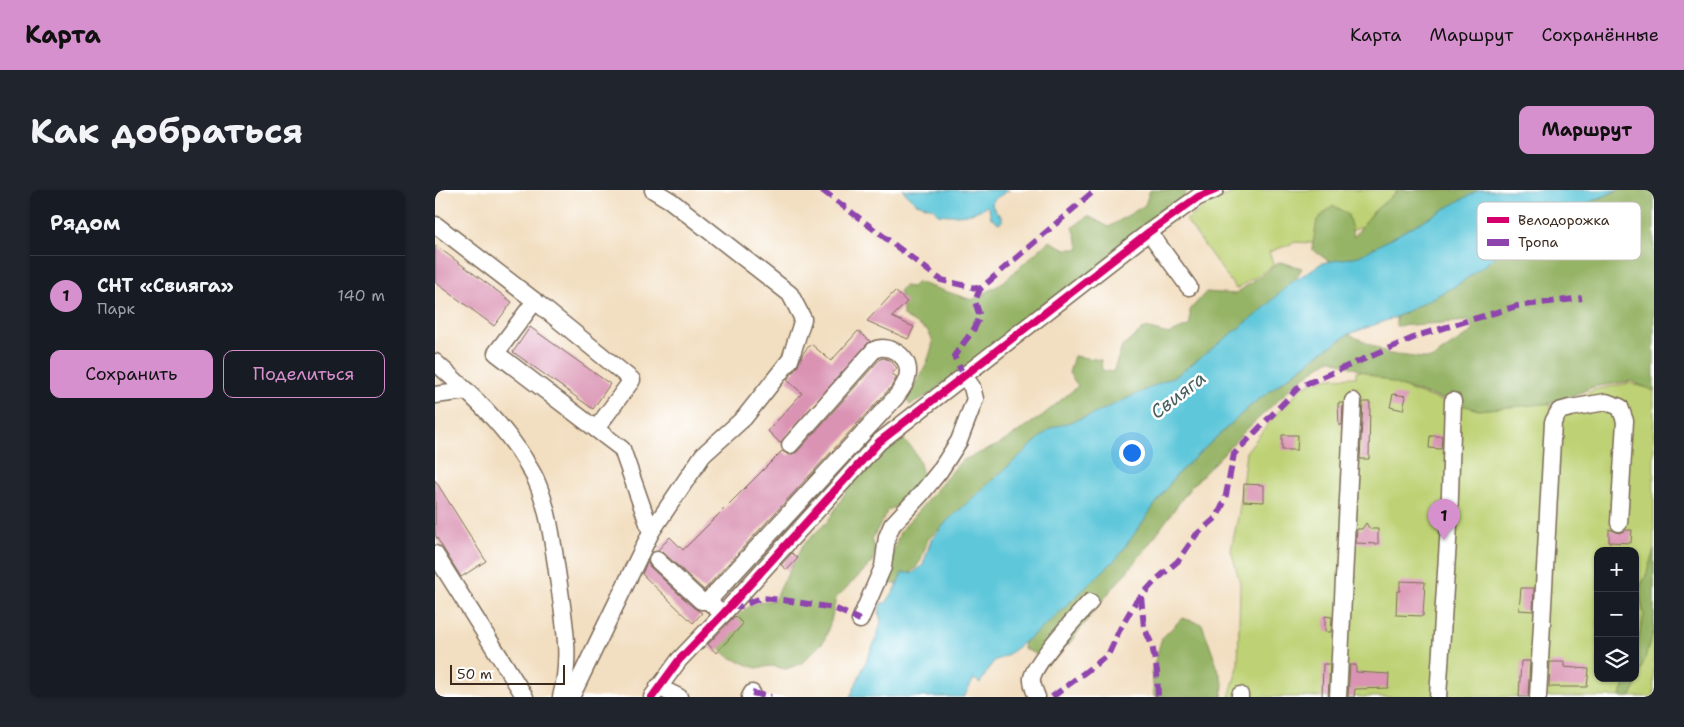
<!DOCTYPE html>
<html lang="ru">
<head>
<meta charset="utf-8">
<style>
  :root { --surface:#171b24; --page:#20242c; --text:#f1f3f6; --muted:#9ea1a6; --line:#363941; --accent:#d690ce }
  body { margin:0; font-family:"Shantell Sans",sans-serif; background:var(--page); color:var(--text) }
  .controls { position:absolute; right:15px; bottom:15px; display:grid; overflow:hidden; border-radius:10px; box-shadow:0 1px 4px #0004 }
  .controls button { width:45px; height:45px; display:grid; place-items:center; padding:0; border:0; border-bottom:1px solid var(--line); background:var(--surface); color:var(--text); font:25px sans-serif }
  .scale { position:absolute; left:15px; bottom:12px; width:115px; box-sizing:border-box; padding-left:5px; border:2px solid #3b2a1e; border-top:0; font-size:14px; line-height:18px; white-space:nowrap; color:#3b2a1e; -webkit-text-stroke:4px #fff; paint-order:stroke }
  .you { position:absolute; left:696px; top:262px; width:18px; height:18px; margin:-12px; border:4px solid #fff; border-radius:50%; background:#1a73e8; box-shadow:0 0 0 8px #1a73e833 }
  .badge { display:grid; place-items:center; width:32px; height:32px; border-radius:50%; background:var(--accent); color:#111; font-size:16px; font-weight:700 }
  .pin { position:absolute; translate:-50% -41px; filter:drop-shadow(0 1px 2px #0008) }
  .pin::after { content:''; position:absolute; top:26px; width:18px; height:15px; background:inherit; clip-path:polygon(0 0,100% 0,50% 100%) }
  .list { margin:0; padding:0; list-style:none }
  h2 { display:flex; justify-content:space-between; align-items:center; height:65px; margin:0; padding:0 20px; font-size:21px }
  h2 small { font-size:16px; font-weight:400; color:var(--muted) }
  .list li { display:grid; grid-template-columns:32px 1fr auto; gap:15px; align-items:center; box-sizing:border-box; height:80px; padding:0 20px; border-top:1px solid var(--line) }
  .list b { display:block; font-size:19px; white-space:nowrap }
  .list p { margin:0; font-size:16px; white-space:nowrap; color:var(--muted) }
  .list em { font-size:16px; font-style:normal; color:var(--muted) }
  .actions { display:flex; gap:10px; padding:15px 20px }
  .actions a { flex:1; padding:11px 0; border:1px solid var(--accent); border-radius:10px; text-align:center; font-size:18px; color:var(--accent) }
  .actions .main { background:var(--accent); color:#111 }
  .icon { flex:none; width:28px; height:28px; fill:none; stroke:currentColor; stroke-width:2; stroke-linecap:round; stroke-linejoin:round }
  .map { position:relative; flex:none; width:1219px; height:507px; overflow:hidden; border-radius:10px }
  header { display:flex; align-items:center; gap:30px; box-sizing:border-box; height:70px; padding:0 25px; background:var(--accent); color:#111 }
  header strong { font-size:24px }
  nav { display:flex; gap:28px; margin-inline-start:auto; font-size:18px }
  .intro { display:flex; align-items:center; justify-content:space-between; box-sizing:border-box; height:120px; padding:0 30px }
  h1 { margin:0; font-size:35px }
  .button { padding:12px 22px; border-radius:10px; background:var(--accent); color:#111; font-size:18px; font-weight:700 }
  main { display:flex; gap:30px; padding:0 30px }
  aside { flex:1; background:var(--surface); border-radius:10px; box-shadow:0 1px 4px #0004 }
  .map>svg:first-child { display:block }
</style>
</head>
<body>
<header>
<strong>Карта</strong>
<nav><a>Карта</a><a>Маршрут</a><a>Сохранённые</a></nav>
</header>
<div class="intro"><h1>Как добраться</h1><a class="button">Маршрут</a></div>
<main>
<aside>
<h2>Рядом<small></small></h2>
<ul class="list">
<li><span class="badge">1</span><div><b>СНТ «Свияга»</b><p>Парк</p></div><em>140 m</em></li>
</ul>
<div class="actions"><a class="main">Сохранить</a><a>Поделиться</a></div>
</aside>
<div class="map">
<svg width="1219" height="507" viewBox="0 0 1219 507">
  <rect width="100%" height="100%" fill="#fff"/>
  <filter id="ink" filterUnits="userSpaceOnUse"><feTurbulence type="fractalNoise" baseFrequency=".02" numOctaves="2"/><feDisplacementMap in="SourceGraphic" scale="10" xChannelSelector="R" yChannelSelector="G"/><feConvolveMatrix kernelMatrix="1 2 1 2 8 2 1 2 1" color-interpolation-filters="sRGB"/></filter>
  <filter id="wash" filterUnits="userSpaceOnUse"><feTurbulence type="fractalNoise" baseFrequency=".0096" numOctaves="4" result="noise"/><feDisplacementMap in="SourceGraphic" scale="20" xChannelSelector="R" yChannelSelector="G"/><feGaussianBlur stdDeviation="1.12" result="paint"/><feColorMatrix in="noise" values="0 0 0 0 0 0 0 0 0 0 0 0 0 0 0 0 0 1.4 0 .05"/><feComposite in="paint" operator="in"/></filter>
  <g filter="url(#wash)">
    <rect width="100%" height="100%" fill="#f2dec0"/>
    <g fill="#bed275" stroke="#7c7e4a" fill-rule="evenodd">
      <path d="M805 0H1014L924 38 876 53 861 52 834 62 839 75 801 99 751 30 778 11Z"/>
      <path d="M941 179 974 200 1016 214 1107 211 1115 214 1116 217 1146 207 1158 200 1195 193 1219 200V507H794L803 477 805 393 796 360 804 322 811 262 842 223 868 197 880 191 896 188 921 187V182ZM1163 361H1200V488H1163Z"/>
    </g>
    <g fill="#96b466" stroke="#686f42">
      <path d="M715 0H751L748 15 493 205 475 215 471 206C486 188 493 174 498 152L493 141 468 126V111L464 101 469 96 477 97 482 92 537 110 566 94 614 51 631 59H645L638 37 653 26 674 37 710 15Z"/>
      <path d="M964 0H1055L906 80 877 59 882 30 898 15 913 25 919 47 939 21Z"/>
      <path d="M1183 0H1219V201L1196 191 1158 197 1132 209 1120 213 1043 220 968 197 895 169 867 188 811 240 755 298 709 361 662 417 634 454 609 468 588 458 589 452 611 434 646 400 741 285 815 216 888 161 914 144 954 164 996 169 1038 141 1035 131 961 136V127L1024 94 1105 34Z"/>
      <path d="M845 72 867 78 843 119 763 178 550 299 493 349 486 370 479 380 461 394 455 393 453 390V386L458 363 465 342 526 271 565 254 608 225 643 196 634 183 639 166 666 170 667 180 678 182 687 157 710 138 734 144 755 135V120L771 102 800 104Z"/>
      <path d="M465 247C481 259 485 271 489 290L469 313 453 320 437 349 440 362 437 373 401 408 396 431 389 451 367 473 351 479 337 476 321 478 294 467 284 458C300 430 304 413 339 410L368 355 393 331 421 286 434 275 447 257Z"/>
      <path d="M1219 360V440L1200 499 1195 507H1185L1193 488H1200V462L1209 425 1203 399 1210 388Z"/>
      <path d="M747 428 767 434 788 493 787 507H719L717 481 727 448Z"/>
    </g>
    <g fill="#5fc7da" stroke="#4d787c">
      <path d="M467 0H574L558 10 557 16 567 28V31L564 33 556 28 554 19 551 16C538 26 518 26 503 24L498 18 481 13Z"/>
      <path d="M1044 0H1183L1105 34 1024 94 961 127 914 144 888 161 815 216 741 285 683 367 611 435 571 466 559 471 545 493 539 489 529 507H415L441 449 446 432 444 424 446 413H451L461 398 467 383H478L488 375 496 350 513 330 616 238 657 225 744 184 826 121 854 94 887 73 924 66Z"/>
    </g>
    <g id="blocks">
      <g fill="#da93b3">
        <path d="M0 55 77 112 59 136 0 92Z"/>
        <path d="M460 101 472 112 457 127 479 137 473 149 432 131Z"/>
        <path d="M95 137 175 194 158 219 78 162Z"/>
        <path d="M423 141 435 151 345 253 333 241 367 203 352 190 363 176 368 163 376 154 396 171Z"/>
        <path d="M449 168 456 171 462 178 457 184 462 187 456 197 269 400 229 363 223 360 235 347 248 360 347 261 354 265 362 262 445 169Z"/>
        <path d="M958 204 971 206 968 220 955 217Z"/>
        <path d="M928 212H935L934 269H925Z"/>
        <path d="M903 213H908L907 235H904Z"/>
        <path d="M847 245H863L862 260H847Z"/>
        <path d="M995 246H1007L1006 259 994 258Z"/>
        <path d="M0 290 51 371 26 387 0 345Z"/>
        <path d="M809 294 829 295V312L808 311Z"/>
        <path d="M931 333 935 339H943V354L921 353 922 339H927Z"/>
        <path d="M1174 339 1184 343 1191 340H1197L1196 353 1174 352Z"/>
        <path d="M357 363 363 368 352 380 346 375Z"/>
        <path d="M212 372 215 377 259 418 267 423 258 433 207 384Z"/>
        <path d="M965 391 990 392 988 426 961 425 962 401H965Z"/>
        <path d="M1086 398H1099L1098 421 1084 420Z"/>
        <path d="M300 426 308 434 281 463 273 454Z"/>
        <path d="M890 426 897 427 896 442H890Z"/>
        <path d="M1086 471H1095L1093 507H1084Z"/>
        <path d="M1115 472H1129V477L1154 479 1152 497H1114Z"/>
        <path d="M888 474H895L893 507H887Z"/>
        <path d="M915 475H921V482L954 484 953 498 920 499 919 507H913Z"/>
      </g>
    </g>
  </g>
  <g filter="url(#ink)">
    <use href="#blocks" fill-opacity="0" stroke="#7b6957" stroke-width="1"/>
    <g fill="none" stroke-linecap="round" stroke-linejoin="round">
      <defs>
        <g id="minor">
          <path d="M1 35 100 111 61 163 187 259 216 342"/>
          <path d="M714 42 754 97"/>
          <path d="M100 111 197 190 161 239"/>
          <path d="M0 172C33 202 66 231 90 270 93 276 98 283 101 290 116 324 119 365 125 401 130 437 136 471 126 507"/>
          <path d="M0 205 32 201"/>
          <path d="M0 364 90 507"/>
          <path d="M222 370 266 411H273"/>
          <path d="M288 424 273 411 461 207C466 200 473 191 473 182 474 165 452 153 439 160L355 255"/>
          <path d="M425 430 448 377 452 347 457 335 486 304 504 282 524 251 540 209 537 197 529 186"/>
          <path d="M223 497 244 507"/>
          <path d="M136 507 216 342 268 265 309 228 355 170 368 129 355 104 236 11 218 0"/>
          <path d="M217 507 244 470 288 424 444 252 714 42 763 7 780 0"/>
          <path d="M315 507 317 503"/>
          <path d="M602 507C600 502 596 493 597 488 600 472 643 425 655 412"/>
          <path d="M805 507V505"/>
          <path d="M903 507 918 211"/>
          <path d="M1003 507 1014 335 1018 211"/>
          <path d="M1103 507 1118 232 1124 221 1135 218 1171 212 1185 217 1190 231 1184 333"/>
        </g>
      </defs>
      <use href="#minor" stroke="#7b6957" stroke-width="19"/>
      <use href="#minor" stroke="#fff" stroke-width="16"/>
      <g stroke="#8e44ad" stroke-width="6" stroke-dasharray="12 6" stroke-linecap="butt">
        <path d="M387 0 506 90 545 99"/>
        <path d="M529 186 519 166 539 139 545 127 540 111 545 99 660 0"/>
        <path d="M706 406 709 437 717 455 722 481 723 507"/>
        <path d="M295 416H306L326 408 348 410 399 418 425 430"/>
        <path d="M317 503 336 507"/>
        <path d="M617 507 673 465 685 439 700 413 720 391 743 371 761 345 782 327 790 310 799 264 864 197 985 145 1082 116 1147 108"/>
      </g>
      <defs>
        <path id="cycleway" d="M217 507 244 470 288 424 444 252 714 42 763 7 780 0"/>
      </defs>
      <use href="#cycleway" stroke="#fff" stroke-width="11"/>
      <use href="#cycleway" stroke="#d6006c" stroke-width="8"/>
    </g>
  </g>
  <g text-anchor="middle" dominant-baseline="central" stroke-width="5" stroke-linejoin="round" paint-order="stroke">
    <g font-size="19" font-style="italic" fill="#486160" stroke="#fff">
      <text transform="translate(743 205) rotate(-38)">Свияга</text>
    </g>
  </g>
  <rect x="1042" y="12" width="164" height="58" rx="8" fill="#fff" stroke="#c4bfbc" stroke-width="1"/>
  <rect x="1052" y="27" width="22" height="6" fill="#d6006c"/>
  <rect x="1052" y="49" width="22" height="7" fill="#8e44ad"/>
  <g font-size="14" fill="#3b2a1e">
    <text x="1083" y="35">Велодорожка</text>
    <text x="1083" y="57">Тропа</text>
  </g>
</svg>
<div class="controls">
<button>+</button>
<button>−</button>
<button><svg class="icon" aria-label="layers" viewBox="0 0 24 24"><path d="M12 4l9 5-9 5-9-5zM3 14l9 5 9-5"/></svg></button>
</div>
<div class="scale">50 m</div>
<div class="you"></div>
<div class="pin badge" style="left:1009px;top:350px">1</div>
</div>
</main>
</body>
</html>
